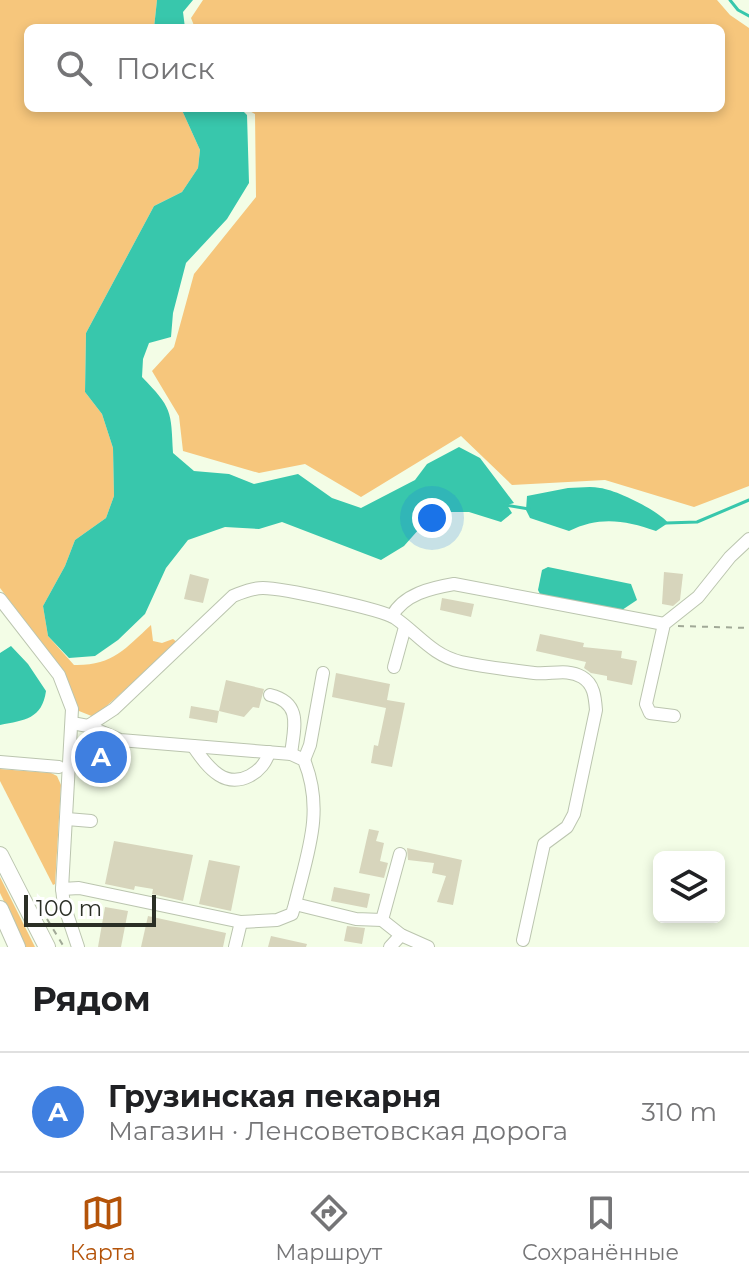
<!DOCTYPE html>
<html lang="ru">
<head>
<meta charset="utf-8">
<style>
  :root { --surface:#fff; --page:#f6f6f6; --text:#202124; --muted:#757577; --line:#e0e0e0; --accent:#b45309 }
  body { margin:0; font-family:Montserrat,sans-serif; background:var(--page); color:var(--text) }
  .controls { position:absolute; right:24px; bottom:24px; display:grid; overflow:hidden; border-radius:12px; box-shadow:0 4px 12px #0003 }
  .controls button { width:72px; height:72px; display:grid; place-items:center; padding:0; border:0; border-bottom:2px solid var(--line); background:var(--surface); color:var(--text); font:40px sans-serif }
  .scale { position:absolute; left:24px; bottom:20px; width:132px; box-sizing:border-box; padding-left:8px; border:4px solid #2b2f26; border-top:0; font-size:22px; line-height:28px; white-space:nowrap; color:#2b2f26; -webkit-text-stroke:6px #fff; paint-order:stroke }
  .you { position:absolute; left:432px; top:518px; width:28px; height:28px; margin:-20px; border:6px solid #fff; border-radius:50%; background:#1a73e8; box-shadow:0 0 0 12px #1a73e833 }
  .badge { display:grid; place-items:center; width:52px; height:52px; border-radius:50%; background:var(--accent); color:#fff; font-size:26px; font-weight:700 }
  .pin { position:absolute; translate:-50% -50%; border:4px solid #fff; box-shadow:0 2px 8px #0006 }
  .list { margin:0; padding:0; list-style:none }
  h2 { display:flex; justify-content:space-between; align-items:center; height:104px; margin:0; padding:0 32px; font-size:34px }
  h2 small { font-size:26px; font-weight:400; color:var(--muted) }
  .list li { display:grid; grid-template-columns:52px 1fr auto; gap:24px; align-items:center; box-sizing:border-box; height:120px; padding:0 32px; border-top:2px solid var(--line) }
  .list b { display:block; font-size:30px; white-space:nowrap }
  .list p { margin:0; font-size:26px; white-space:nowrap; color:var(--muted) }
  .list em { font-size:26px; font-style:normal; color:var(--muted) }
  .icon { flex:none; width:44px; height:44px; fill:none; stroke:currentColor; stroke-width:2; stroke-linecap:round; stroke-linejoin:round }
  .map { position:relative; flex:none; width:749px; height:947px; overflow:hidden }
  .search { position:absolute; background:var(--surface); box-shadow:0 4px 12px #0003; left:24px; right:24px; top:24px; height:88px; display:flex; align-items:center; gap:20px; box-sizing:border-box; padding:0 28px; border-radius:12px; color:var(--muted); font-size:30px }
  .sheet { height:224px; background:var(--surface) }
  nav { display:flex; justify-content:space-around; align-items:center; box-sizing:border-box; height:112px; border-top:2px solid var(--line); background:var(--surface); font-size:22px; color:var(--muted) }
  nav a { display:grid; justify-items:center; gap:4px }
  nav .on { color:var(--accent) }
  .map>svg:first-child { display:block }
</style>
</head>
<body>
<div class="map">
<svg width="749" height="947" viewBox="0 0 749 947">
  <rect width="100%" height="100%" fill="#f3fde6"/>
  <g fill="#f6c67c">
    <path d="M0 0H157L154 28H28V108H181L200 150 198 168 182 192 154 206 86 333 85 392 102 414 113 448 114 496 106 518 75 540 65 566 43 606 48 636 74 665C112 666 125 649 151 625L153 641 162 643 173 639 178 643 94 717 79 711 63 672 0 588Z"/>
    <path d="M203 0H717L730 15 749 28V486L694 507 605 480 512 485 461 436 361 497 305 464 259 473 183 451 179 416 152 371 174 347 194 274 256 197 255 114 244 108H721V28H195L191 18Z"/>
    <path d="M0 769 51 773 57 776 61 785 55 884 53 885 0 781Z"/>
    <path d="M0 877 35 947H26L0 893Z"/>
  </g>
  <g fill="#38c7ac">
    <path d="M157 0H193L183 12 185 28H154Z"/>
    <path d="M181 108H240L247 115 249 183 227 219 186 263 173 313 171 337 149 343 143 359 142 377C172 408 171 410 173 453L194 471 229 474 254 484 298 474 332 498 361 508 415 480 427 464 459 447 480 458 514 503 507 505 512 513 501 522 469 512H447L428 519 404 546 381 560 282 522 259 529 225 527 188 540 166 568 145 614 118 640 95 656 69 658 48 636 43 606 65 566 75 540 106 518 114 496 113 448 102 414 85 392 86 333 154 206 182 192 198 168 200 150Z"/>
    <path d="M568 488C579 488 590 486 600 488 617 490 659 511 668 523L656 531C625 520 599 516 569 531L530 518 526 510 527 496Z"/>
    <path d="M548 567 631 584 637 600 622 610 540 594 538 590 542 570Z"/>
    <path d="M11 646 28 664 46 691C42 719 25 720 0 725V653Z"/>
  </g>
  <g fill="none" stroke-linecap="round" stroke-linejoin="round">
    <g stroke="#38c7ac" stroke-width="3">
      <path d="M730 0 738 10 749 16"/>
      <path d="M505 505 529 509"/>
      <path d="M666 523 697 522 749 500"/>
    </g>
  </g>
  <g fill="#d7d5bc">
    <path d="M664 572 683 574 680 600 673 606 662 604Z"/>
    <path d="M190 574 209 579 203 603 184 599Z"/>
    <path d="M442 598 474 604 471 617 440 610Z"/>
    <path d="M540 634 584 643 583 647 622 651 621 658 637 661 632 685 607 680V676L591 673 584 668 586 662 536 651Z"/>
    <path d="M336 673 390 684 387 700 405 703 392 767 371 763 374 745 378 746 386 708 332 697Z"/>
    <path d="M226 680 264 689 259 708 253 707 244 717 219 711 217 723 189 718 191 706 219 711Z"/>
    <path d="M369 829 379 831 376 841 384 843 380 861 388 863 384 878 359 873Z"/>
    <path d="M114 841 193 855 183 901 152 894 153 889 135 886 134 890 105 884Z"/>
    <path d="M407 848 462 860 453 905 437 902 446 876 432 873 434 863 408 860Z"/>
    <path d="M209 860 240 866 231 911 199 904Z"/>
    <path d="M334 887 370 894 367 908 331 901Z"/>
    <path d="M105 907 128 911 121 947H98Z"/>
    <path d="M148 916 226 933 223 947H141Z"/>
    <path d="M347 926 365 928 362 944 344 941Z"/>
    <path d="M271 936 307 944 306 947H268Z"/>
  </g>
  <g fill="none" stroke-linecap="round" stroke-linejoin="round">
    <defs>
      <g id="minor">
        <path d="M0 599 59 675 72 709 62 889 64 905 78 947"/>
        <path d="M392 616C404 594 431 588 454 584L664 624"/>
        <path d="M394 667 405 627"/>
        <path d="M270 695C303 703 294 728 291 754"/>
        <path d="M674 716 650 713 646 704 664 624 698 597 730 557 749 539"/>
        <path d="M72 723 88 726 120 740 291 754 304 760C325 811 307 854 295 904L356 919 382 920 401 935 428 947"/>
        <path d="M88 726 114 709 233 596C243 592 253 588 263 588 282 588 381 609 395 618 417 633 433 656 461 662 485 667 510 670 534 673 550 675 567 668 582 677 594 684 595 697 596 710L574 814 567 827 544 844 523 940"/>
        <path d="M193 746C200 756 208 768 219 775 239 788 264 772 269 752"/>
        <path d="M304 760 310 745 323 673"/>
        <path d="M0 762 59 767"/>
        <path d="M67 819 91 821"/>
        <path d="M62 889 79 888 241 922 277 920 292 914 295 904"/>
        <path d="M382 920 400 854"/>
        <path d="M235 947 241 922"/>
        <path d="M390 947 401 935"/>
      </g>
      <g id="major">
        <path d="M0 855 47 947"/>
        <path d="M0 909 17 947"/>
      </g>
    </defs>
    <use href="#minor" stroke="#bbc5af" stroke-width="14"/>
    <use href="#major" stroke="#bbc5af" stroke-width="18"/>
    <g stroke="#a1a997" stroke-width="2" stroke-dasharray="6 6" stroke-linecap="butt">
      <path d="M678 626 749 628"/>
      <path d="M47 919 64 947"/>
    </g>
    <use href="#minor" stroke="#fff" stroke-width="12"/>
    <use href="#major" stroke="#fff" stroke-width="16"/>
  </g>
</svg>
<div class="controls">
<button><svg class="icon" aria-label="layers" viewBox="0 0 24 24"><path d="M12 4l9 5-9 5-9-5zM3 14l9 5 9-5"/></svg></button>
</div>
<div class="scale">100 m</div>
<div class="you"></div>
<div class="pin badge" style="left:101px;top:757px;background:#3f7fe0">A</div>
<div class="search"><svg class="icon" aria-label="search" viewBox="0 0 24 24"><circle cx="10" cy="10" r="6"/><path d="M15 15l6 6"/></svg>Поиск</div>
</div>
<section class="sheet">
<h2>Рядом<small></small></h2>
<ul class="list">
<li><span class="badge" style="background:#3f7fe0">A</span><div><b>Грузинская пекарня</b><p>Магазин · Ленсоветовская дорога</p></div><em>310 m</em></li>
</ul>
</section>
<nav>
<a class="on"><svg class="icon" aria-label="map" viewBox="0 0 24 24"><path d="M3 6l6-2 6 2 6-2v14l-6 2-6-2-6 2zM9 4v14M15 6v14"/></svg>Карта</a>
<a><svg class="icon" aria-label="directions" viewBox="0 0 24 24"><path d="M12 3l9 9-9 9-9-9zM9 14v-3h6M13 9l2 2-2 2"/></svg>Маршрут</a>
<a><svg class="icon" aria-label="saved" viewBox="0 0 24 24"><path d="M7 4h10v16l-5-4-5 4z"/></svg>Сохранённые</a>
</nav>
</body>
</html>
